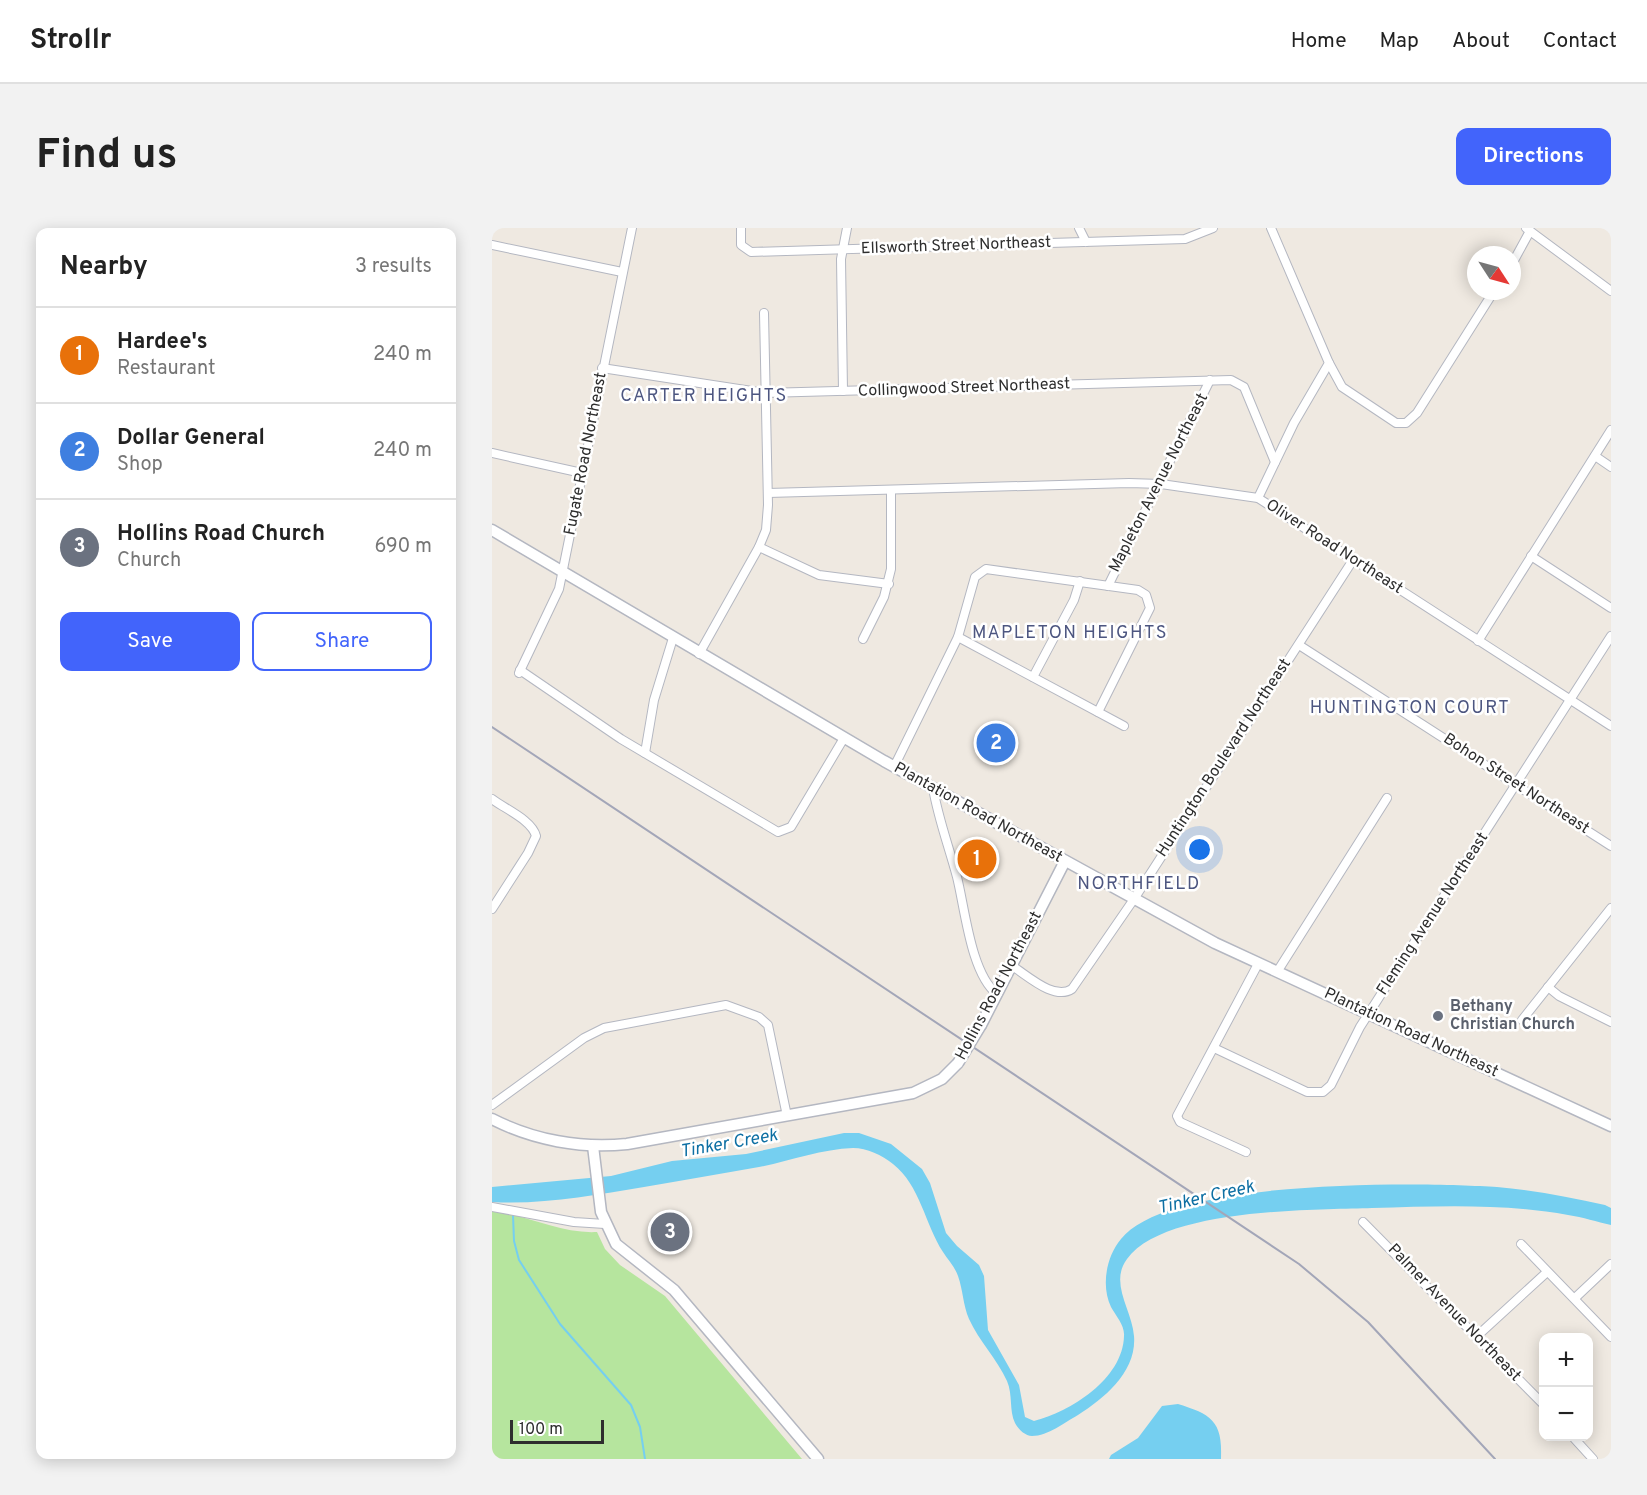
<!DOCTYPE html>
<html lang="en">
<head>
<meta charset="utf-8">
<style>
  :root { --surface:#fff; --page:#f2f2f2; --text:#222; --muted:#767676; --line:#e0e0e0; --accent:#4264fb }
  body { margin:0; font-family:Overpass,sans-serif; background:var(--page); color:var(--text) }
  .controls { position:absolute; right:18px; bottom:18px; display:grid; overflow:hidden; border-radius:12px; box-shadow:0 3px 15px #0003 }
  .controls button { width:54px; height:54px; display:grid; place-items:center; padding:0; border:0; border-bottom:2px solid var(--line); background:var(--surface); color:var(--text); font:30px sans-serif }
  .compass { position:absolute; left:975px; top:18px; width:54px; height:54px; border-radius:50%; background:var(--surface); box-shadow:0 3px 15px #0003; rotate:126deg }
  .scale { position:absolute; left:18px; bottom:15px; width:94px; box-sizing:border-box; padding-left:6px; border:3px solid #2e2e2e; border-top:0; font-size:16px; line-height:21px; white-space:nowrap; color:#2e2e2e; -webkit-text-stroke:4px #fff; paint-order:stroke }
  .you { position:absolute; left:708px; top:622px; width:21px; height:21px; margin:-15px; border:4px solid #fff; border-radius:50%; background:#1a73e8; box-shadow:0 0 0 9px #1a73e833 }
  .badge { display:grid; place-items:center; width:39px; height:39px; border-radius:50%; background:var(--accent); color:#fff; font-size:20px; font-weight:700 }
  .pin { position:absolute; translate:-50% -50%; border:3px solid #fff; box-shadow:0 2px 6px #0006 }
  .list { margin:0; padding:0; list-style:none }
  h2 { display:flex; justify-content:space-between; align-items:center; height:78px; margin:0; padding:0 24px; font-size:26px }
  h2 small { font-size:20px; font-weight:400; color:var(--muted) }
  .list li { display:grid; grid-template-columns:39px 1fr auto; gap:18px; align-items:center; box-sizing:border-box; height:96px; padding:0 24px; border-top:2px solid var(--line) }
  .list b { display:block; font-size:22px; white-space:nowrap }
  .list p { margin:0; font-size:20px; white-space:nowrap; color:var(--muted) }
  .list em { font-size:20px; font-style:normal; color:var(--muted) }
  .actions { display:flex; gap:12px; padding:18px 24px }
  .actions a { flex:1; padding:14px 0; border:2px solid var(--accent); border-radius:12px; text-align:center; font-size:21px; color:var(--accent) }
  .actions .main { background:var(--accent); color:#fff }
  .map { position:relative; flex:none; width:1119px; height:1231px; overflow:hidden; border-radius:12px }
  header { display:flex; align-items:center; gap:36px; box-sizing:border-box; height:84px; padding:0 30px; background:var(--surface); border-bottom:2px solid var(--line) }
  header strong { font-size:28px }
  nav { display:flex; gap:33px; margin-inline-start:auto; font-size:21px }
  .intro { display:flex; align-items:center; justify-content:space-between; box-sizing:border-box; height:144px; padding:0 36px }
  h1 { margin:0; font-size:42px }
  .button { padding:15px 27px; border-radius:12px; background:var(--accent); color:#fff; font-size:21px; font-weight:700 }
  main { display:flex; gap:36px; padding:0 36px }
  aside { flex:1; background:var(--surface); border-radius:12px; box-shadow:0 3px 15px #0003 }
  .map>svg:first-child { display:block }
</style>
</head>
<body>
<header>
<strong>Strollr</strong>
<nav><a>Home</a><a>Map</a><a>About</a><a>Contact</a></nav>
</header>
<div class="intro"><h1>Find us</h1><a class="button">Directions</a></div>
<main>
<aside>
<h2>Nearby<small>3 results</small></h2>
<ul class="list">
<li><span class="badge" style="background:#e8710a">1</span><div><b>Hardee's</b><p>Restaurant</p></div><em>240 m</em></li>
<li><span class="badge" style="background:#3f7fe0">2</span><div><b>Dollar General</b><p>Shop</p></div><em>240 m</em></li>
<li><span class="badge" style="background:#6b7280">3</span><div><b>Hollins Road Church</b><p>Church</p></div><em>690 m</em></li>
</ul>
<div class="actions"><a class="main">Save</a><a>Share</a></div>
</aside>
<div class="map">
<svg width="1119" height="1231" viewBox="0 0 1119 1231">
  <rect width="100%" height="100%" fill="#efe9e1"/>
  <path fill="#b6e59e" d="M0 983C35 987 70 1006 105 1004L113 1021 128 1037 173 1068 310 1231H0Z"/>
  <g fill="#75cff0">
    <path d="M352 905H367L399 916 430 941 438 955 454 1005 465 1018 487 1037 492 1048 496 1102 527 1157 533 1189 542 1193C578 1184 631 1151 632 1108 633 1098 624 1088 619 1079 609 1058 614 1029 629 1011 677 950 930 954 1005 959 1041 962 1078 969 1113 977L1119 980V997C1105 994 1091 989 1076 987 1011 975 945 978 880 980 822 982 672 980 635 1031 617 1055 640 1082 642 1108 645 1143 613 1170 586 1187 573 1194 556 1208 540 1208 533 1208 526 1201 523 1195 517 1183 521 1167 515 1153 505 1131 487 1113 477 1091 471 1077 471 1062 466 1048 463 1039 456 1032 451 1024 433 996 428 957 401 936 390 927 375 920 361 920 330 921 298 933 267 939 229 946 191 952 152 959 102 967 51 977 0 974V959L119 948 180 933 254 926Z"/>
    <path d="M686 1176C718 1186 731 1192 729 1231H617L619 1227 646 1210 670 1178Z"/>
  </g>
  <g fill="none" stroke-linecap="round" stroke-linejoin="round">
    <path stroke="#75cff0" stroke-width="2" d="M21 987 22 1013 27 1032 68 1096 139 1177 148 1199 153 1231"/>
    <defs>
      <g id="street">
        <path d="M249 0V17L259 24 693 11 721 0"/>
        <path d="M587 0 594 14"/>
        <path d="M1034 0 1119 63"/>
        <path d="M0 17 130 44"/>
        <path d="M1020 36 1038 3"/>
        <path d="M837 135 850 159 904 195H914L925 185 1002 63"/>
        <path d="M110 140 273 165 739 152 752 159 783 234"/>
        <path d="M351 163 349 31 355 0"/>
        <path d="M0 225 90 245"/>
        <path d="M1103 228 1119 239"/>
        <path d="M276 265 637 255 669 256 766 270 1119 498"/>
        <path d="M766 270 802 195 837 135 779 0"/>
        <path d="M267 319 327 347 397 356"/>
        <path d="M1039 328 1119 380"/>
        <path d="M616 358 718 152"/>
        <path d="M466 409 632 498"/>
        <path d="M371 411 392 369 399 341V262"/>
        <path d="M986 413 1119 202"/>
        <path d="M807 417 1119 618"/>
        <path d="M207 426 267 319 274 302 276 277 272 85"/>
        <path d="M28 442 129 511 286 604 299 599 352 510"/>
        <path d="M27 445 67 361 140 0"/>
        <path d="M541 449 582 372 588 353"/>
        <path d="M153 525 162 472 181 410"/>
        <path d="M402 539 466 409 483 349 494 341 646 362 654 367 658 380 606 484"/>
        <path d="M441 560C446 590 457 619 465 649 473 681 479 746 505 766"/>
        <path d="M0 571C13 581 40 592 44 608L36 625 0 681"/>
        <path d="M520 738C535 747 562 773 580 761L642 671 861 332"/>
        <path d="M785 744 895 570"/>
        <path d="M1056 759 1067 768 1119 794"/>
        <path d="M1030 792 1119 680"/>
        <path d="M722 820 815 864H831L839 857 868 799 1119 408"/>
        <path d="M0 877 92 810 112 800 234 777 267 789 276 797 295 888"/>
        <path d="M754 924 688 894 685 888 766 736"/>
        <path d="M0 979 82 994 113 996"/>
        <path d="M871 994 1052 1177"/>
        <path d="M1029 1016 1119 1109"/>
        <path d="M1083 1070 1119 1036"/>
        <path d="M984 1109 1055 1044"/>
        <path d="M1080 1208 1101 1231"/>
      </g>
      <g id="secondary">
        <path d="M0 302 392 533 723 715 1119 898"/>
        <path d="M489 797 573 633"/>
        <path d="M0 891C41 912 89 921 135 916L421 865 450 851 466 835"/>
        <path d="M101 918 109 984 124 1016 182 1062 326 1231"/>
      </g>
    </defs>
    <use href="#street" stroke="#b4b7c1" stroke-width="10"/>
    <use href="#secondary" stroke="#b4b7c1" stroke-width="13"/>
    <use href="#street" stroke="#fff" stroke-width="8"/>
    <use href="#secondary" stroke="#fff" stroke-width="10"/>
    <path stroke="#a3a6b8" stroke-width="2" d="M0 499 807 1036 876 1094 1003 1231"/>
    <defs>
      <path id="secondary-bridge" d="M466 835 489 797"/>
    </defs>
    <use href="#secondary-bridge" stroke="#b4b7c1" stroke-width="13" stroke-linecap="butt"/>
    <use href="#secondary-bridge" stroke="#fff" stroke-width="10"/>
  </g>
  <circle fill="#6b7280" stroke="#fff" stroke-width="2" cx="946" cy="788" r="6"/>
  <g text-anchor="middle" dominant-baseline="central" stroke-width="5" stroke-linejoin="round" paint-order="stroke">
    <g font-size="16" fill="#2e2e2e" stroke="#fff">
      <text transform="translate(464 18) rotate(-2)">Ellsworth Street Northeast</text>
      <text transform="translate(472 160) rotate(-2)">Collingwood Street Northeast</text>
      <text transform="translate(94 226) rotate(-79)">Fugate Road Northeast</text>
      <text transform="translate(667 255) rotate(-63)">Mapleton Avenue Northeast</text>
      <text transform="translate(842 319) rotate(33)">Oliver Road Northeast</text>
      <text transform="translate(732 530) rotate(-57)">Huntington Boulevard Northeast</text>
      <text transform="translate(1024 556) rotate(33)">Bohon Street Northeast</text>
      <text transform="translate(486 585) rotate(29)">Plantation Road Northeast</text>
      <text transform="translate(941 686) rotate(-57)">Fleming Avenue Northeast</text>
      <text transform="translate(507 758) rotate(-62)">Hollins Road Northeast</text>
      <text transform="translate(919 805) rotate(25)">Plantation Road Northeast</text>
      <text transform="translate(962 1085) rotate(46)">Palmer Avenue Northeast</text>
    </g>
    <g font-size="16" font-weight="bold" fill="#5b616d" stroke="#fff" text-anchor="start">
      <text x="958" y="779">Bethany<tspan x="958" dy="18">Christian Church</tspan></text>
    </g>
    <g font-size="18" letter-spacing="1.5" fill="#4d5680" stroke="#fff">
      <text x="212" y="168">CARTER HEIGHTS</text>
      <text x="578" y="405">MAPLETON HEIGHTS</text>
      <text x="918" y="480">HUNTINGTON COURT</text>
      <text x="647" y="656">NORTHFIELD</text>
    </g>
    <g font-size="18" font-style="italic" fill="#0d6fa3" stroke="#fff">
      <text transform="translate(237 916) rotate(-10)">Tinker Creek</text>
      <text transform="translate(714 970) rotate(-13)">Tinker Creek</text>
    </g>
  </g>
</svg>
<div class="controls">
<button>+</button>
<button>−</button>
</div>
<svg class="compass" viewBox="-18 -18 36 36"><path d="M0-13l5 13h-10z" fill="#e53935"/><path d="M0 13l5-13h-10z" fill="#767676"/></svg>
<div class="scale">100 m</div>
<div class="you"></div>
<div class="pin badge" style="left:485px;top:631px;background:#e8710a">1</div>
<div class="pin badge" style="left:504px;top:515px;background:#3f7fe0">2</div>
<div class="pin badge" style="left:178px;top:1004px;background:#6b7280">3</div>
</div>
</main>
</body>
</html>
